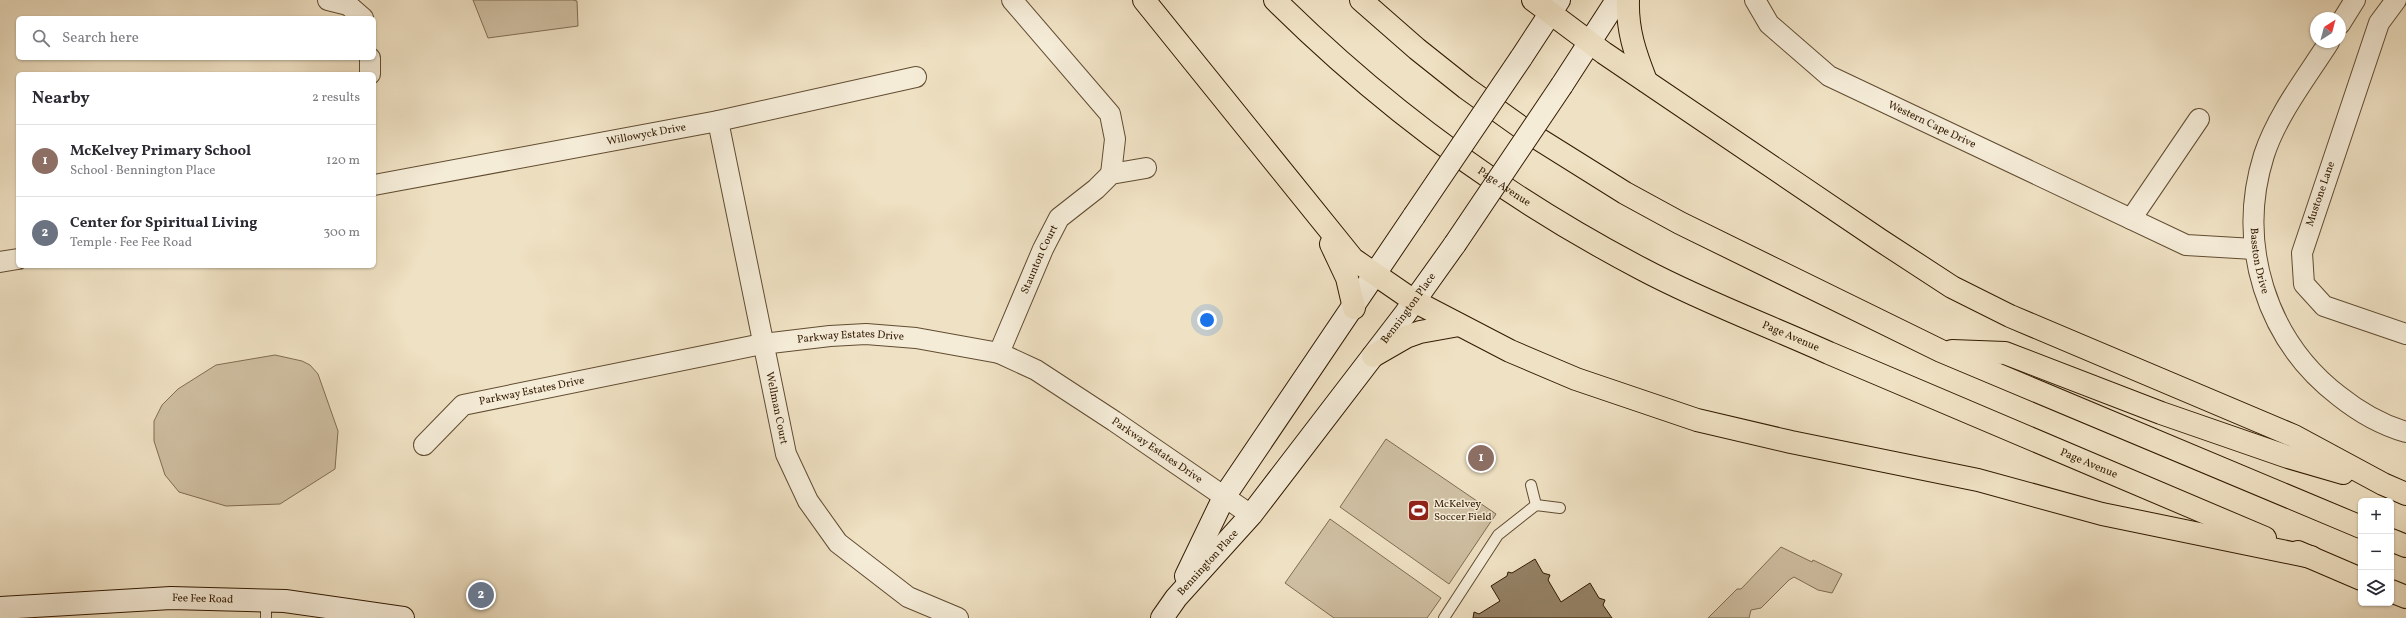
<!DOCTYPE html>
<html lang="en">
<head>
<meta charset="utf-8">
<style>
  :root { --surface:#fff; --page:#f2f2f3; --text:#2b2b33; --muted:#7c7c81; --line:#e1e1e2; --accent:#b45309 }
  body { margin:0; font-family:Vollkorn,serif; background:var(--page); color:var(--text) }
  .controls { position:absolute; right:12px; bottom:12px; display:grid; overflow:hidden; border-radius:6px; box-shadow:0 1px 3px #0004 }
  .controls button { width:36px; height:36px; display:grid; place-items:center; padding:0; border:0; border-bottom:1px solid var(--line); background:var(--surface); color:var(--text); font:20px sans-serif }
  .compass { position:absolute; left:2310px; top:12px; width:36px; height:36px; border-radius:50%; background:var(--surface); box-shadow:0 1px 3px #0004; rotate:36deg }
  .you { position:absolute; left:1207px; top:320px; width:14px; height:14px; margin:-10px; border:3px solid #fff; border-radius:50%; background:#1a73e8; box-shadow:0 0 0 6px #1a73e833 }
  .badge { display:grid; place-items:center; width:26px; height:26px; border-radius:50%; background:var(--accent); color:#fff; font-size:13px; font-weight:700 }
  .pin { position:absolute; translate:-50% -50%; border:2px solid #fff; box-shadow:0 1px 4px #0006 }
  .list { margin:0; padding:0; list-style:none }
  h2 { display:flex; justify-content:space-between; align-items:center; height:52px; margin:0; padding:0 16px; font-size:17px }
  h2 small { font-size:13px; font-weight:400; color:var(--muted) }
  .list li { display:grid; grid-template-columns:26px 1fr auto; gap:12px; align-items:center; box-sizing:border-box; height:72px; padding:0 16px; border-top:1px solid var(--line) }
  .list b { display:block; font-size:15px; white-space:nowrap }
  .list p { margin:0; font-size:13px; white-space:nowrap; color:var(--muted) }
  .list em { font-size:13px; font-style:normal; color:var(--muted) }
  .icon { flex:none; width:22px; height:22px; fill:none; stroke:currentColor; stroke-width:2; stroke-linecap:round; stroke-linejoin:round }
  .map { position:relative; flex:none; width:2406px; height:618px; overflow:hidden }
  .search { position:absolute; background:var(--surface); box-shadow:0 1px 3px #0004; left:16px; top:16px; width:360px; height:44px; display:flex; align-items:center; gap:10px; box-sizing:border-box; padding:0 14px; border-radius:6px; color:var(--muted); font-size:15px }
  .panel { position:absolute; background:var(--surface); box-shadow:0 1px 3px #0004; left:16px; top:72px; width:360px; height:196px; border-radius:6px }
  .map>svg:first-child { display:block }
</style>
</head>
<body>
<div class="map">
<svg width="2406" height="618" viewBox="0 0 2406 618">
  <rect width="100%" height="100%" fill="#efe1c3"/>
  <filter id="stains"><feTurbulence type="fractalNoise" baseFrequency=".005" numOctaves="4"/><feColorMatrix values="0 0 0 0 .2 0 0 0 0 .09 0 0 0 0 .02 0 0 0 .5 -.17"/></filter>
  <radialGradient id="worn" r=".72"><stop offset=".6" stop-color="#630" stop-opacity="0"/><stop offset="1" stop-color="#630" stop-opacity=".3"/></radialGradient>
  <g fill="#cfbfa2" stroke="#806c51">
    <path d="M473 0H573L577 1 578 26 488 38Z"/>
    <path d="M275 355 302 361 310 365 318 374 338 431 335 469 280 504 226 506 179 492 165 475 154 441V421L162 405 178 389 216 365Z"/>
    <path d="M1386 439 1496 514 1449 584 1340 507Z"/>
    <path d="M1330 519 1441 598 1427 618H1334L1285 583Z"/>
    <path d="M1781 547 1812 562 1813 560 1842 574 1832 593 1818 590 1794 577 1789 580 1761 608 1751 610 1749 618H1708L1737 589H1741Z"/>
  </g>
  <path fill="#948165" stroke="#321a00" d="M1535 559 1543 573 1550 575 1548 580 1561 602 1590 583 1599 598 1605 600 1603 605 1612 618H1473L1474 612 1479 614 1500 601 1491 586 1507 576 1508 572 1512 573Z"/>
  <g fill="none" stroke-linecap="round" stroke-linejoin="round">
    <defs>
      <g id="lane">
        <path d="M1531 485 1536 505"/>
        <path d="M266 618V601"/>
        <path d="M1444 618 1498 535 1536 505 1560 508"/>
      </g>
      <g id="street">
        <path d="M328 0 348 5 363 18"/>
        <path d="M1012 0 1110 114 1115 139 1111 174"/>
        <path id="s1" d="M1755 0 1769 24 1829 76 2186 245 2254 249"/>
        <path d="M2396 0 2379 23 2302 253 2304 284 2324 306 2406 334"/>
        <path d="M2340 24 2355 0"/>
        <path id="s2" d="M2329 42C2306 78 2277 115 2264 155 2236 244 2266 340 2339 396 2359 412 2382 425 2406 432"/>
        <path d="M370 58V74"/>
        <path id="s3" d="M718 121 786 454 808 501 838 543 908 597 958 618"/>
        <path id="s4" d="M374 185 718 121 916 77"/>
        <path d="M2131 219 2199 119"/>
        <path d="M0 262 18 259"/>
        <path id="s5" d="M999 353 1043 249 1059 218 1096 189 1111 174 1146 168"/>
        <path id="s6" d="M424 445 463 405 762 344 830 336 866 334 916 338 999 353 1036 370 1114 421 1251 515"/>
      </g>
      <g id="secondary">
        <path d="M1521 58 1559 0"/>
        <path d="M1562 85 1617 0"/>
        <path d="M1186 576 1224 497 1414 216"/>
        <path id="s7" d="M0 608 171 598 285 601 403 618"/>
        <path id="s8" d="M1162 618 1176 598 1251 515 1405 314 1455 244"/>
      </g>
      <g id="highway">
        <path d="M1144 0 1353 259 1414 301 1510 351 1576 379 1697 420 1791 442 1978 480 2102 514 2311 557"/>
        <path id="s9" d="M1275 0C1383 107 1508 199 1642 269 1702 301 1767 325 1829 353 1974 416 2120 476 2265 538"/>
        <path d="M1361 0 1417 49 1466 88 1529 133 1625 193 1680 223 1941 351 2361 527"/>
        <path d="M1533 0 1604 53 1880 240 1952 287 2010 316 2294 436 2383 484 2406 494"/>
        <path d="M1628 0C1627 30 1635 53 1646 81"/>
        <path d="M1331 244 1347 278 1354 308"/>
        <path d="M1952 351 2005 353 2161 413 2288 457 2343 473"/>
        <path d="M1373 356 1406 337 1420 332 1459 325"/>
        <path d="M2391 540 2406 546"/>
        <path d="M2298 552 2361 579"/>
        <path d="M2391 591 2406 597"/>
      </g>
    </defs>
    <use href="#lane" stroke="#614c31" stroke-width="12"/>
    <use href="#street" stroke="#614c31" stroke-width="22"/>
    <use href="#secondary" stroke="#321a00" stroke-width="24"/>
    <use href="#highway" stroke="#321a00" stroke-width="24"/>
    <use href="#lane" stroke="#f5ecd8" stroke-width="10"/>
    <use href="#street" stroke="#f5ecd8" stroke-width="20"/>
    <use href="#secondary" stroke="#f5ecd8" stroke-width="22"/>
    <use href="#highway" stroke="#efe1c3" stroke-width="22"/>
    <defs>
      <g id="secondary-bridge">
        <path d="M1414 216 1521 58"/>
        <path d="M1455 244 1562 85"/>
      </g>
    </defs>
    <use href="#secondary-bridge" stroke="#321a00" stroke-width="24" stroke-linecap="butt"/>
    <use href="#secondary-bridge" stroke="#f5ecd8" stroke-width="22"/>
  </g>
  <defs>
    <symbol id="stadium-square" viewBox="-11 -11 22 22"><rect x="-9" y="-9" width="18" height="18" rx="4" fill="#8f2418" stroke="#f5ecd8"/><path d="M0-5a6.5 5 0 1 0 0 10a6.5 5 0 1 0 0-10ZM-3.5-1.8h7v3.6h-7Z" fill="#fff"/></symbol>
  </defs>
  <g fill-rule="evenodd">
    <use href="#stadium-square" x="1406" y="498" width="25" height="25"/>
  </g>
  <g text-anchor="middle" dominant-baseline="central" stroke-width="3" stroke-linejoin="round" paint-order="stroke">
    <g font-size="11" fill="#321a00" stroke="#f5ecd8">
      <text stroke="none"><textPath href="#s1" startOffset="221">Western Cape Drive</textPath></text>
      <text stroke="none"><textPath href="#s4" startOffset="277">Willowyck Drive</textPath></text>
      <text stroke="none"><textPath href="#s9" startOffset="296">Page Avenue</textPath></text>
      <text transform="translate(2321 194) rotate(-71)">Mustone Lane</text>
      <text stroke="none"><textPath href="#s5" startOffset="102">Staunton Court</textPath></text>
      <text stroke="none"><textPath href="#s2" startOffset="238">Basston Drive</textPath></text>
      <text stroke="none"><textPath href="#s8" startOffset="396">Bennington Place</textPath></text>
      <text stroke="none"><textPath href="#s9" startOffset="620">Page Avenue</textPath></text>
      <text stroke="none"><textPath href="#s6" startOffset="450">Parkway Estates Drive</textPath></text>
      <text stroke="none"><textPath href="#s6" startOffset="126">Parkway Estates Drive</textPath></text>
      <text stroke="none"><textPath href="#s3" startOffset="293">Wellman Court</textPath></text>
      <text stroke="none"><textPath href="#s6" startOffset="786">Parkway Estates Drive</textPath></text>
      <text stroke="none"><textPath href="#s9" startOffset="944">Page Avenue</textPath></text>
      <text stroke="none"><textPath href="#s8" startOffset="72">Bennington Place</textPath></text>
      <text stroke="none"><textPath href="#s7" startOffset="203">Fee Fee Road</textPath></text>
    </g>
    <g font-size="11" fill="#321a00" stroke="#f5ecd8" text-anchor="start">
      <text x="1434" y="504">McKelvey<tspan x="1434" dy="13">Soccer Field</tspan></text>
    </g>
  </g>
  <rect width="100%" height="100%" filter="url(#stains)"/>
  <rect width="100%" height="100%" fill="url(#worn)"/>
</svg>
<div class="controls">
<button>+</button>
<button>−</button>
<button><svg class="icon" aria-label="layers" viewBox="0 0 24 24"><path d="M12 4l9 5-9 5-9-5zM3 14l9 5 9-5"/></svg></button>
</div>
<svg class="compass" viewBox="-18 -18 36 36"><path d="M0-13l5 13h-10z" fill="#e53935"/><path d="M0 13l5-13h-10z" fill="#7c7c81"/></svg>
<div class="you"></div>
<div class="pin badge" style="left:1481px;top:458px;background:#8d6e63">1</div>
<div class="pin badge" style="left:481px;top:595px;background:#6b7280">2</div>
<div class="search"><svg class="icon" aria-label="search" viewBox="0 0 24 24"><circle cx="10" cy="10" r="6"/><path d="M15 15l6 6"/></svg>Search here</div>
<section class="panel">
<h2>Nearby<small>2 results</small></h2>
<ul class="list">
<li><span class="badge" style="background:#8d6e63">1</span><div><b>McKelvey Primary School</b><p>School · Bennington Place</p></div><em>120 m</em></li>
<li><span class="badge" style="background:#6b7280">2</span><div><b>Center for Spiritual Living</b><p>Temple · Fee Fee Road</p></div><em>300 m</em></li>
</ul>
</section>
</div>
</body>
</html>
